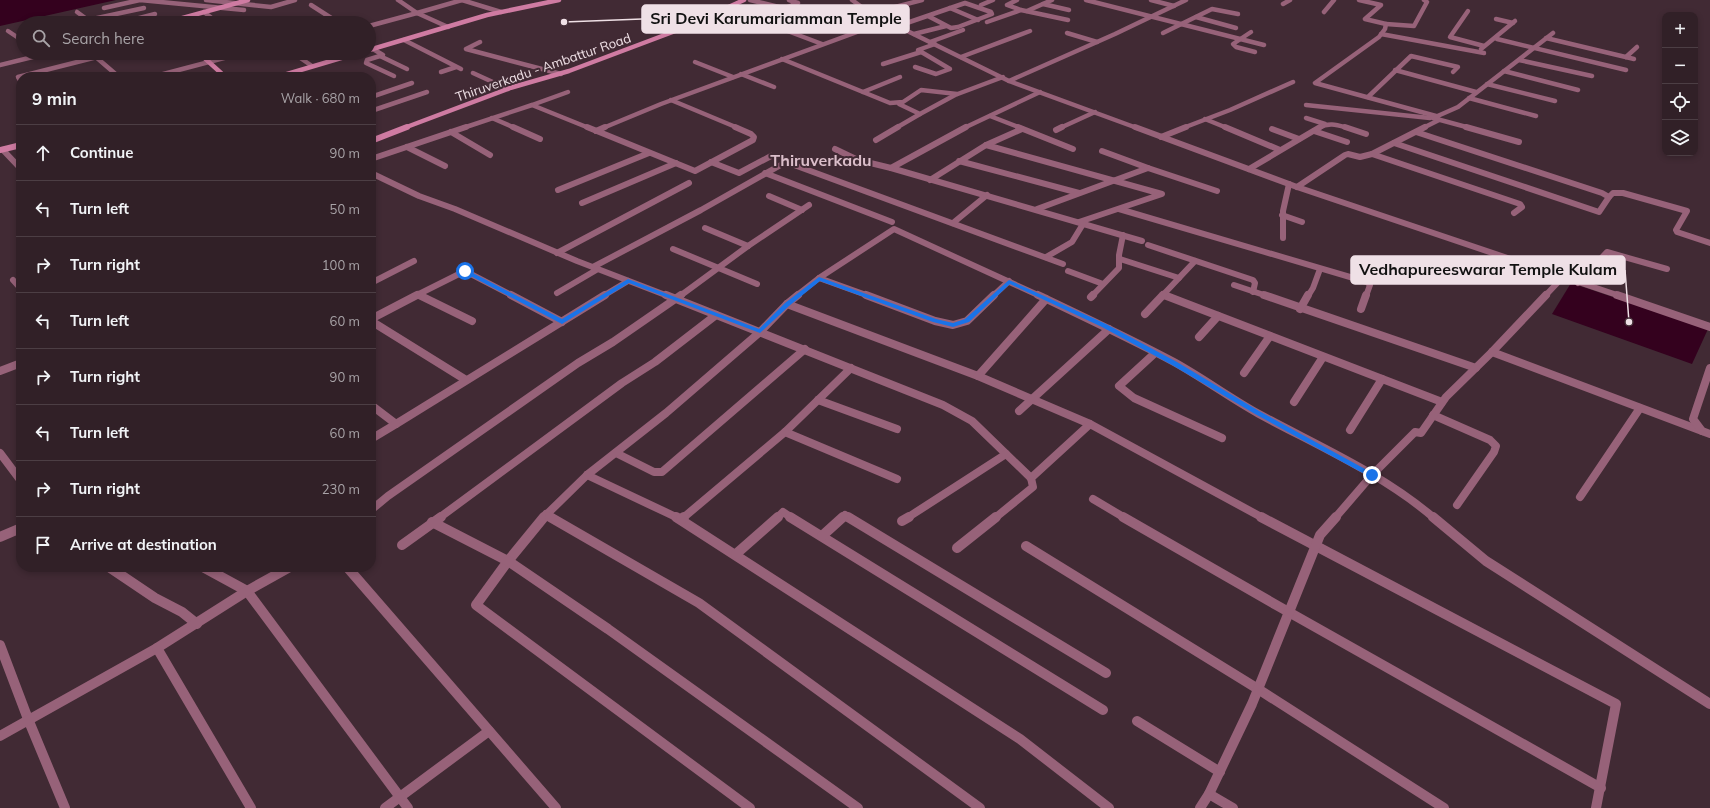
<!DOCTYPE html>
<html lang="en">
<head>
<meta charset="utf-8">
<style>
  :root { --surface:#312027; --page:#39282f; --text:#f1f3f6; --muted:#a8a3a7; --line:#4c3e44 }
  body { margin:0; font-family:Mulish,sans-serif; background:var(--page); color:var(--text) }
  .controls { position:absolute; right:12px; top:12px; display:grid; overflow:hidden; border-radius:8px; box-shadow:0 2px 6px #0003 }
  .controls button { width:36px; height:36px; display:grid; place-items:center; padding:0; border:0; border-bottom:1px solid var(--line); background:var(--surface); color:var(--text); font:20px sans-serif }
  .stop { position:absolute; width:12px; height:12px; margin:-9px; border:3px solid #1a73e8; border-radius:50%; background:#fff }
  .stop.end { background:#1a73e8; border-color:#fff; box-shadow:0 1px 4px #0008 }
  .list { margin:0; padding:0; list-style:none }
  h2 { display:flex; justify-content:space-between; align-items:center; height:52px; margin:0; padding:0 16px; font-size:17px }
  h2 small { font-size:13px; font-weight:400; color:var(--muted) }
  .list li { display:grid; grid-template-columns:26px 1fr auto; gap:12px; align-items:center; box-sizing:border-box; height:56px; padding:0 16px; border-top:1px solid var(--line) }
  .list b { display:block; font-size:15px; white-space:nowrap }
  .list em { font-size:13px; font-style:normal; color:var(--muted) }
  .icon { flex:none; width:22px; height:22px; fill:none; stroke:currentColor; stroke-width:2; stroke-linecap:round; stroke-linejoin:round }
  .map { position:relative; flex:none; width:1710px; height:808px; overflow:hidden }
  .search { position:absolute; background:var(--surface); box-shadow:0 2px 6px #0003; left:16px; top:16px; width:360px; height:44px; display:flex; align-items:center; gap:10px; box-sizing:border-box; padding:0 14px; border-radius:22px; color:var(--muted); font-size:15px }
  .panel { position:absolute; background:var(--surface); box-shadow:0 2px 6px #0003; left:16px; top:72px; width:360px; height:500px; border-radius:16px }
  .map>svg:first-child { display:block }
</style>
</head>
<body>
<div class="map">
<svg width="1710" height="808" viewBox="0 0 1710 808">
  <rect width="100%" height="100%" fill="#412a34"/>
  <g fill="#34011e">
    <path d="M0 0H116L0 26Z"/>
    <path d="M1571 283 1708 329 1692 364 1552 314Z"/>
  </g>
  <g fill="none" stroke-linecap="round" stroke-linejoin="round">
    <g stroke="#976279" stroke-width="4.5">
      <path d="M206 0 271 7 295 0"/>
      <path d="M398 0 417 13"/>
      <path d="M462 0 501 12"/>
      <path d="M750 0 783 8"/>
      <path d="M852 0 863 8 887 21 1009 81 1137 128"/>
      <path d="M1017 0 1007 5 1021 10 1068 20"/>
      <path d="M1086 0 1264 45"/>
      <path d="M1151 0 1174 6"/>
      <path d="M1359 0 1381 5 1365 19 1386 24 1385 29 1379 37 1315 83 1436 116"/>
      <path d="M1043 4 1069 10"/>
      <path d="M1283 4 1290 0"/>
      <path d="M311 5 339 23"/>
      <path d="M981 5 993 0"/>
      <path d="M104 8 140 0 244 10"/>
      <path d="M950 8 978 20"/>
      <path d="M1027 11 1052 0"/>
      <path d="M1468 11 1450 37 1484 46"/>
      <path d="M77 12 88 20"/>
      <path d="M204 12 218 23"/>
      <path d="M803 12 857 31"/>
      <path d="M1324 12 1334 0"/>
      <path d="M872 13 922 0"/>
      <path d="M1196 17 1236 28"/>
      <path d="M1496 19 1513 23"/>
      <path d="M748 22 798 3 789 0"/>
      <path d="M987 22 1021 10"/>
      <path d="M92 23 88 20 144 8"/>
      <path d="M120 23 155 14"/>
      <path d="M1386 24 1414 26 1427 2 1424 0"/>
      <path d="M369 26 417 13"/>
      <path d="M898 26 965 3 991 12 992 14 958 27 951 28 928 16"/>
      <path d="M448 27 417 13 462 0"/>
      <path d="M777 27 822 44"/>
      <path d="M8 31 23 41"/>
      <path d="M1251 32 1233 44 1236 47 1255 52"/>
      <path d="M1067 33 1097 42"/>
      <path d="M1163 33 1212 9 1238 14"/>
      <path d="M914 34 946 26"/>
      <path d="M1381 34 1484 53"/>
      <path d="M1546 38 1634 59"/>
      <path d="M1497 39 1626 70"/>
      <path d="M404 40 461 69"/>
      <path d="M480 42 466 49 561 74"/>
      <path d="M930 42 963 30"/>
      <path d="M373 49 383 55 367 60 366 63 394 76"/>
      <path d="M1481 49 1515 21"/>
      <path d="M293 53 312 66"/>
      <path d="M380 56 407 69"/>
      <path d="M961 57 1030 31"/>
      <path d="M1626 57 1637 47"/>
      <path d="M97 58 119 77"/>
      <path d="M782 59 890 103 903 102 921 90 957 94"/>
      <path d="M1519 60 1592 76"/>
      <path d="M695 62 733 77"/>
      <path d="M883 64 921 52"/>
      <path d="M0 65 49 53"/>
      <path d="M915 67 936 74 950 69 918 50 935 44"/>
      <path d="M545 70 563 62"/>
      <path d="M1395 70 1476 92"/>
      <path d="M1504 71 1578 90"/>
      <path d="M441 72 456 67"/>
      <path d="M473 73 508 89"/>
      <path d="M741 74 774 87"/>
      <path d="M152 77 243 53"/>
      <path d="M1009 81 1115 34 1186 0"/>
      <path d="M21 82 18 77 113 53"/>
      <path d="M1487 84 1555 101"/>
      <path d="M863 92 900 77"/>
      <path d="M371 97 412 83"/>
      <path d="M1368 97 1411 56 1458 67 1453 72"/>
      <path d="M1469 98 1536 116"/>
      <path d="M671 100 738 128"/>
      <path d="M899 104 920 114 955 95 1003 77"/>
      <path d="M532 105 568 92"/>
      <path d="M1306 105 1430 118"/>
      <path d="M371 111 427 92"/>
      <path d="M990 116 1021 128"/>
      <path d="M492 118 515 128"/>
      <path d="M1306 118 1325 124"/>
      <path d="M1205 119 1227 128"/>
      <path d="M463 128 532 105 589 128"/>
      <path d="M603 128 661 104 887 21"/>
      <path d="M896 128 920 114"/>
      <path d="M964 128 1040 92"/>
      <path d="M1060 128 1095 112"/>
      <path d="M1183 128 1230 110 1293 82"/>
      <path d="M1319 128C1329 122 1337 125 1348 128"/>
      <path d="M1423 128 1439 120"/>
      <path d="M1470 128 1433 118 1458 107 1553 33"/>
    </g>
    <g stroke="#976279" stroke-width="6">
      <path d="M513 127 540 139"/>
      <path d="M587 127 695 171 753 140 754 137 751 134 735 127"/>
      <path d="M966 127 891 168 1142 241"/>
      <path d="M1018 127 1073 149"/>
      <path d="M1135 127 1297 187 1620 296"/>
      <path d="M1225 127 1280 150"/>
      <path d="M1345 127 1366 134"/>
      <path d="M1466 127 1519 142"/>
      <path d="M1272 129 1299 139"/>
      <path d="M1056 130 1062 127"/>
      <path d="M596 131 605 127"/>
      <path d="M1314 131 1347 142"/>
      <path d="M451 132 490 155"/>
      <path d="M1161 137 1186 127"/>
      <path d="M876 140 898 127"/>
      <path d="M1394 143 1599 212 1609 197 1602 193 1416 132"/>
      <path d="M986 145 1162 194 1079 222"/>
      <path d="M407 147 445 166"/>
      <path d="M835 149 858 160 891 168"/>
      <path d="M3 150 21 169"/>
      <path d="M1102 151 1148 168"/>
      <path d="M1372 154 1520 204 1522 207 1514 213"/>
      <path d="M371 159 466 127"/>
      <path d="M959 161 1079 193"/>
      <path d="M711 162 739 173 771 156"/>
      <path d="M1249 169 1320 127"/>
      <path d="M371 173 419 196 455 209 577 261 668 296"/>
      <path d="M765 173 892 222"/>
      <path d="M930 180 986 145 1022 129"/>
      <path d="M1297 187 1345 155 1348 154 1360 157 1372 154 1425 127"/>
      <path d="M558 190 649 153"/>
      <path d="M769 196 802 210"/>
      <path d="M1609 197 1613 193H1623L1687 211 1676 230 1677 232 1710 243"/>
      <path d="M582 203 676 163"/>
      <path d="M1037 209 1148 168 1217 191"/>
      <path d="M1119 209 1367 282 1370 285 1366 296"/>
      <path d="M1282 215 1302 222"/>
      <path d="M953 223 987 195"/>
      <path d="M705 228 748 246"/>
      <path d="M1283 238V211L1289 184"/>
      <path d="M1148 245 1253 280 1255 283 1253 292"/>
      <path d="M673 249 757 284"/>
      <path d="M557 253 689 183"/>
      <path d="M1046 257 1072 242 1083 224"/>
      <path d="M1120 259 1179 278"/>
      <path d="M593 267 701 210 786 162 1063 264"/>
      <path d="M1068 271 1103 284"/>
      <path d="M819 278 869 296"/>
      <path d="M13 280 21 289"/>
      <path d="M371 283 414 261"/>
      <path d="M1578 283 1607 252 1667 269"/>
      <path d="M1234 285 1267 296"/>
      <path d="M557 293 598 269"/>
      <path d="M418 295 421 296"/>
      <path d="M1163 295 1167 296"/>
      <path d="M415 296 465 271 513 296"/>
      <path d="M603 296 628 281"/>
      <path d="M680 296 748 246 809 205"/>
      <path d="M796 296 819 278 894 229 1040 296"/>
      <path d="M993 296 1009 281"/>
      <path d="M1092 296 1119 268V255L1123 235"/>
      <path d="M1162 296 1195 261"/>
      <path d="M1308 296 1313 288 1320 269"/>
      <path d="M1545 296 1562 278"/>
    </g>
    <g stroke="#976279" stroke-width="8">
      <path d="M419 295 472 321"/>
      <path d="M511 295 562 322"/>
      <path d="M666 295 943 405 972 421 1031 478"/>
      <path d="M866 295 935 321 953 325 967 321 994 295"/>
      <path d="M1038 295C1084 317 1129 338 1174 362 1203 378 1230 398 1259 414 1318 446 1383 474 1434 518"/>
      <path d="M1164 295 1442 402"/>
      <path d="M1264 295 1476 368"/>
      <path d="M1617 295 1710 327"/>
      <path d="M1091 297 1093 295"/>
      <path d="M787 304 978 376 1046 299"/>
      <path d="M1300 309 1308 295"/>
      <path d="M1361 309 1366 295"/>
      <path d="M1145 314 1163 295"/>
      <path d="M371 319 417 295"/>
      <path d="M371 321 466 380"/>
      <path d="M1199 337 1218 316"/>
      <path d="M1492 352 1702 431"/>
      <path d="M1155 353 1119 386 1134 398 1222 438"/>
      <path d="M851 368 785 432 897 479"/>
      <path d="M1710 368 1693 419 1702 431 1710 434"/>
      <path d="M0 371 21 363"/>
      <path d="M1244 373 1270 336"/>
      <path d="M978 376 1090 424 1263 518"/>
      <path d="M818 400 897 429"/>
      <path d="M1294 402 1323 357"/>
      <path d="M371 405 396 424 605 295"/>
      <path d="M1019 411 1109 329"/>
      <path d="M1433 415 1490 440 1496 446 1494 452 1457 505"/>
      <path d="M1350 430 1382 379"/>
      <path d="M371 439 396 424"/>
      <path d="M0 453 21 481"/>
      <path d="M616 453 654 472H662L805 349"/>
      <path d="M587 475 678 518"/>
      <path d="M1580 497 1640 408"/>
      <path d="M1093 499 1125 518"/>
      <path d="M371 510 388 496 578 363 613 342 681 295"/>
      <path d="M546 514 552 518"/>
      <path d="M439 518 622 383 655 362 716 315"/>
      <path d="M543 518 587 475 666 413 760 332 787 304 798 295"/>
      <path d="M683 518 785 432"/>
      <path d="M777 518 783 512 792 518"/>
      <path d="M842 518 845 515 849 518"/>
      <path d="M907 518 1006 454"/>
      <path d="M995 518 1033 487 1031 478 1090 424"/>
      <path d="M1335 518 1372 475 1415 432 1421 433 1446 397 1492 352 1546 295"/>
    </g>
    <g stroke="#976279" stroke-width="10">
      <path d="M544 517 508 561 476 605 750 808"/>
      <path d="M550 517 699 603 980 808"/>
      <path d="M676 517 1020 739 1109 808"/>
      <path d="M790 517 1103 710"/>
      <path d="M848 517 1106 673"/>
      <path d="M1123 517 1278 606 1601 788"/>
      <path d="M1261 517 1616 704 1596 808"/>
      <path d="M1433 517 1486 561 1710 704"/>
      <path d="M681 519 684 517"/>
      <path d="M902 521 909 517"/>
      <path d="M432 522 508 561 608 629 858 808"/>
      <path d="M822 536 843 517"/>
      <path d="M0 537 21 528"/>
      <path d="M402 545 441 517"/>
      <path d="M1026 546 1258 689 1444 808"/>
      <path d="M957 548 996 517"/>
      <path d="M736 554 778 517"/>
      <path d="M109 567 155 598 182 612 197 624"/>
      <path d="M203 567 247 591 408 808"/>
      <path d="M347 567 556 808"/>
      <path d="M0 645 28 719 65 808"/>
      <path d="M1137 721 1220 772"/>
      <path d="M0 736 157 648"/>
      <path d="M1209 794 1233 808"/>
      <path d="M251 808 157 648 247 591 290 567"/>
      <path d="M385 808 489 731"/>
      <path d="M1200 808 1209 794 1252 704 1320 535 1336 517"/>
    </g>
    <g stroke="#cf7ba2" stroke-width="4.5">
      <path d="M168 22 248 0"/>
      <path d="M369 50 487 15 559 0"/>
      <path d="M199 53 221 73 223 77"/>
      <path d="M277 77 358 53"/>
      <path d="M404 128 510 88 569 71 678 30 744 0"/>
    </g>
    <g stroke="#cf7ba2" stroke-width="6">
      <path d="M371 141 407 127"/>
      <path d="M0 150 21 145"/>
    </g>
  </g>
  <path fill="#1a73e8" d="M465 269 562 319 628 279 759 329 785 303 819 277 936 319 953 323 965 319 1009 280 1106 324 1177 362 1259 411 1376 475 1372 478 1370 477 1255 414 1172 365 1102 327 1010 284 969 322 953 327 933 322 820 281 789 306 760 333 629 283 562 324 463 272V270Z"/>
  <g text-anchor="middle" dominant-baseline="central" stroke-width="4" stroke-linejoin="round" paint-order="stroke">
    <g font-size="13" fill="#efe0e6" stroke="#412a34">
      <text transform="translate(543 67) rotate(-19)">Thiruverkadu - Ambattur Road</text>
    </g>
    <g font-size="16" font-weight="bold" fill="#dbbeca" stroke="#412a34">
      <text x="821" y="160">Thiruverkadu</text>
    </g>
  </g>
  <path fill="none" stroke="#efe0e6" stroke-width="1.5" d="M564 22L642 19M1629 322L1625 270"/>
  <g fill="#efe0e6" stroke="#412a34" stroke-width="1.5">
    <circle cx="564" cy="22" r="4"/>
    <circle cx="1629" cy="322" r="4"/>
  </g>
  <g fill="#efe0e6" stroke="#efe0e6" stroke-width="1.5">
    <rect x="642" y="5" width="267" height="28" rx="4"/>
    <rect x="1351" y="256" width="274" height="28" rx="4"/>
  </g>
  <g font-size="16" text-anchor="middle" font-weight="bold" fill="#111">
    <text x="776" y="24">Sri Devi Karumariamman Temple</text>
    <text x="1488" y="275">Vedhapureeswarar Temple Kulam</text>
  </g>
</svg>
<div class="controls">
<button>+</button>
<button>−</button>
<button><svg class="icon" aria-label="locate" viewBox="0 0 24 24"><circle cx="12" cy="12" r="6"/><path d="M12 2v4M12 18v4M2 12h4M18 12h4"/></svg></button>
<button><svg class="icon" aria-label="layers" viewBox="0 0 24 24"><path d="M12 4l9 5-9 5-9-5zM3 14l9 5 9-5"/></svg></button>
</div>
<div class="stop" style="left:465px;top:271px"></div>
<div class="stop end" style="left:1372px;top:475px"></div>
<div class="search"><svg class="icon" aria-label="search" viewBox="0 0 24 24"><circle cx="10" cy="10" r="6"/><path d="M15 15l6 6"/></svg>Search here</div>
<section class="panel">
<h2>9 min<small>Walk · 680 m</small></h2>
<ul class="list">
<li><svg class="icon" aria-label="ahead" viewBox="0 0 24 24"><path d="M12 20V5M6 11l6-6 6 6"/></svg><div><b>Continue</b></div><em>90 m</em></li>
<li><svg class="icon" aria-label="left" viewBox="0 0 24 24"><path d="M17 20v-9H6M10 6l-5 5 5 5"/></svg><div><b>Turn left</b></div><em>50 m</em></li>
<li><svg class="icon" aria-label="right" viewBox="0 0 24 24"><path d="M7 20v-9h11M14 6l5 5-5 5"/></svg><div><b>Turn right</b></div><em>100 m</em></li>
<li><svg class="icon" aria-label="left" viewBox="0 0 24 24"><path d="M17 20v-9H6M10 6l-5 5 5 5"/></svg><div><b>Turn left</b></div><em>60 m</em></li>
<li><svg class="icon" aria-label="right" viewBox="0 0 24 24"><path d="M7 20v-9h11M14 6l5 5-5 5"/></svg><div><b>Turn right</b></div><em>90 m</em></li>
<li><svg class="icon" aria-label="left" viewBox="0 0 24 24"><path d="M17 20v-9H6M10 6l-5 5 5 5"/></svg><div><b>Turn left</b></div><em>60 m</em></li>
<li><svg class="icon" aria-label="right" viewBox="0 0 24 24"><path d="M7 20v-9h11M14 6l5 5-5 5"/></svg><div><b>Turn right</b></div><em>230 m</em></li>
<li><svg class="icon" aria-label="arrive" viewBox="0 0 24 24"><path d="M6 21V4h12l-3 4 3 4H6"/></svg><div><b>Arrive at destination</b></div></li>
</ul>
</section>
</div>
</body>
</html>
